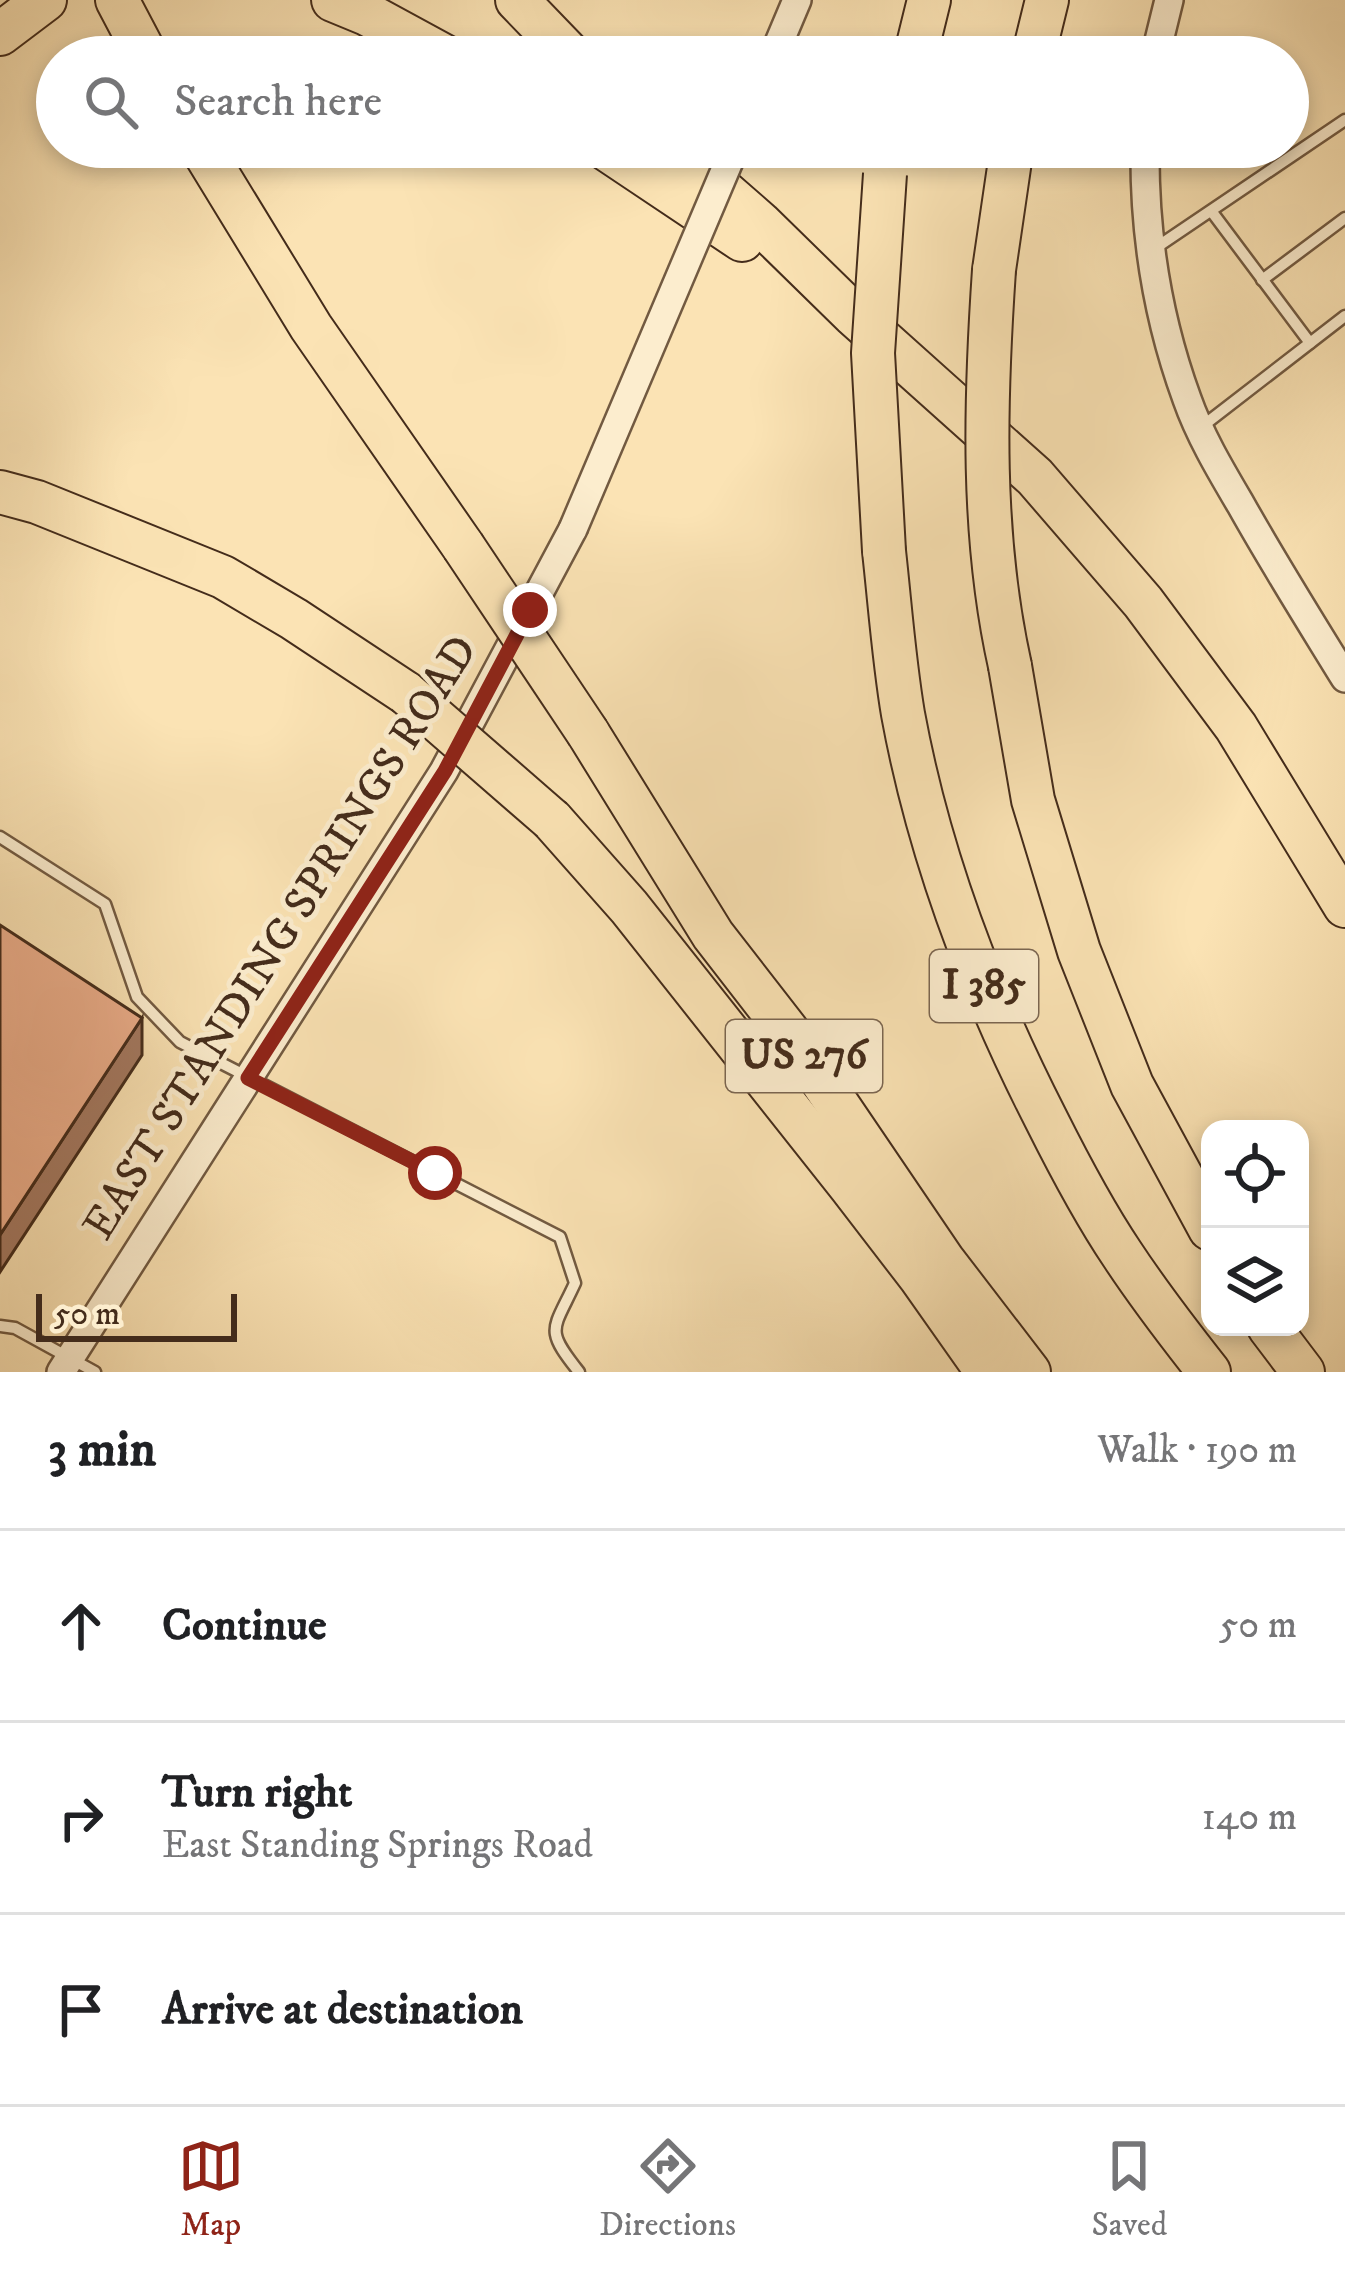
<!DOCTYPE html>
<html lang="en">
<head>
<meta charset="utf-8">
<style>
  :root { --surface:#fff; --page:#f6f6f6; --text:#202124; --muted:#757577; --line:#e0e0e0; --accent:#8f2418 }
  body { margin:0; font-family:"IM FELL DW Pica",serif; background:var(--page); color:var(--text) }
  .controls { position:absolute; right:36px; bottom:36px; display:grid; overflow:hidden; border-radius:24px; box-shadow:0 6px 18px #0003 }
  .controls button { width:108px; height:108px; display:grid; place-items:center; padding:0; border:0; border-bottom:3px solid var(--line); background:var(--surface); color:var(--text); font:60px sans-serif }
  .scale { position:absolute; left:36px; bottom:30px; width:201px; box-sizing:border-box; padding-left:12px; border:6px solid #442c1b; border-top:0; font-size:33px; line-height:42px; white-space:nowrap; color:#442c1b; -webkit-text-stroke:9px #fcedce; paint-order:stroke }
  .stop { position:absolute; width:36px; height:36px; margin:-27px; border:9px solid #8f2418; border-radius:50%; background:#fff }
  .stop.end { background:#8f2418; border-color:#fff; box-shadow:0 3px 12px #0008 }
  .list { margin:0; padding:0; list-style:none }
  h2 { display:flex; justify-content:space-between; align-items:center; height:156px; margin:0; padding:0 48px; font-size:51px }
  h2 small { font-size:39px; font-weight:400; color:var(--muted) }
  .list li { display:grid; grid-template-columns:78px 1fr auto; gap:36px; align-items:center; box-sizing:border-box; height:192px; padding:0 48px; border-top:3px solid var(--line) }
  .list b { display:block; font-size:45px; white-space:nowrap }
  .list p { margin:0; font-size:39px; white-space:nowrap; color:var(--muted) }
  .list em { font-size:39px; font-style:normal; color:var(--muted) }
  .icon { flex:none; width:66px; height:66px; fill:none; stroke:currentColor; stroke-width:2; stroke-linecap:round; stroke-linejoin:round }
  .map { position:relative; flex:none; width:1345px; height:1372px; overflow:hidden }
  .search { position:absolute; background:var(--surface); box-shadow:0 6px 18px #0003; left:36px; right:36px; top:36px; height:132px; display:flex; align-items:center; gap:30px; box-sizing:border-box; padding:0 42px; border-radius:66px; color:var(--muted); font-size:45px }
  .sheet { height:732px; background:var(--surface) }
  nav { display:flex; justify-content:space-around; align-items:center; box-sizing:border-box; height:168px; border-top:3px solid var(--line); background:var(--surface); font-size:33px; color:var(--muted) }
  nav a { display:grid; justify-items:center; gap:6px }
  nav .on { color:var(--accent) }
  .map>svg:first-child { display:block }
</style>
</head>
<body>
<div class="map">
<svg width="1345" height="1372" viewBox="0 0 1345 1372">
  <rect width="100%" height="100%" fill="#fbe3b4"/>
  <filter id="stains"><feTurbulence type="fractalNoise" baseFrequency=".00167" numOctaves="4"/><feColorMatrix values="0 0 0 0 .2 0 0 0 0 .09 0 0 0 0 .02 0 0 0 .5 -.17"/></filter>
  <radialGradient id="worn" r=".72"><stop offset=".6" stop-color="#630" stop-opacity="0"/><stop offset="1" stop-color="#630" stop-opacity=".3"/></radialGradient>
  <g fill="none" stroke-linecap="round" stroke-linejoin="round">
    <defs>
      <g id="service">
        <path d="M1212 212 1310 343"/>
        <path d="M1154 249 1345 120"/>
        <path d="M1262 280 1345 218"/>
        <path d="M1200 428 1345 316"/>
        <path d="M0 837 105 904 137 997 180 1042 560 1237 575 1283C553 1331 544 1328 579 1372"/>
        <path d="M0 1326 15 1328 95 1372"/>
      </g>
      <g id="tertiary">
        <path d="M773 57 797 0"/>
        <path d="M1155 57 1169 0"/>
        <path d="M1145 147C1144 234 1157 317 1187 399 1200 436 1221 471 1241 505 1274 564 1310 621 1345 678"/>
        <path d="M61 1372 444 771 573 529"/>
      </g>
      <g id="motorway">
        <path d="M117 0 147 57"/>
        <path d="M333 0 367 14 446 57"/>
        <path d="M517 0 572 57"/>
        <path d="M0 34 45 0"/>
        <path d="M915 57 929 0"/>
        <path d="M1033 57 1047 0"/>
        <path d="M201 147 311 327 463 546"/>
        <path d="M603 147 742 240"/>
        <path d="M673 147 760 223 853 314 1035 477 1143 602 1236 727 1345 906"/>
        <path d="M994 270 1012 147"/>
        <path d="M0 492 37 502 223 577 294 619 406 693"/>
        <path d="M884 551C890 605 894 661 903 714 929 855 981 992 1046 1119 1069 1165 1093 1211 1122 1254 1149 1295 1179 1334 1209 1372"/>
        <path d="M1010 666 1033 800 1079 951 1132 1085 1210 1229"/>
        <path d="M588 733 713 935 789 1033 943 1260 1029 1372"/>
        <path d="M552 820 629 907 850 1186 920 1277 987 1372"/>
        <path d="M1269 1327 1303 1372"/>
      </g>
    </defs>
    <use href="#service" stroke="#725a41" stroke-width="15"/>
    <use href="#tertiary" stroke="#725a41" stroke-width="32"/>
    <use href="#motorway" stroke="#442c1b" stroke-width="46"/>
    <use href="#service" stroke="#fcedce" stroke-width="10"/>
    <use href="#tertiary" stroke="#fcedce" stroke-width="27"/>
    <use href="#motorway" stroke="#fbe3b4" stroke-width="42"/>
    <defs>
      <path id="tertiary-bridge" d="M573 529 735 147"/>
      <g id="motorway-bridge">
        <path d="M994 270C985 402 981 536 1010 666"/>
        <path d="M463 546 588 733"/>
        <path d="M884 551 873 353 885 174"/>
        <path d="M406 693 552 820"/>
      </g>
    </defs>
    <use href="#tertiary-bridge" stroke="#725a41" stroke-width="32" stroke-linecap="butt"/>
    <use href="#motorway-bridge" stroke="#442c1b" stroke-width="46" stroke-linecap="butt"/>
    <use href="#tertiary-bridge" stroke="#fcedce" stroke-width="27"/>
    <use href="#motorway-bridge" stroke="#fbe3b4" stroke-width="42"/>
  </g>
  <path fill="#a47961" stroke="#442c1b" stroke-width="3" d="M142 1018V1055L0 1272V1235Z"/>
  <path fill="#ebad8a" stroke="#442c1b" stroke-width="3" d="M0 925 142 1018 0 1235Z"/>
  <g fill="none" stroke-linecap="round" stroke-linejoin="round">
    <path stroke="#8f2418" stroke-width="15" d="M435 1173 248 1078 445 771 530 610"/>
  </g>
  <g text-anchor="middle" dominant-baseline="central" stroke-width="10" stroke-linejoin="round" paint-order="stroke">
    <g fill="#fcedce" stroke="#7b6651" stroke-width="3">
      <rect x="930" y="950" width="108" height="72" rx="9"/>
      <rect x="726" y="1020" width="156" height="72" rx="9"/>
    </g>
    <g font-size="42" font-weight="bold" fill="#442c1b">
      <text x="984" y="986">I 385</text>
      <text x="804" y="1056">US 276</text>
    </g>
    <g font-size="45" fill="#442c1b" stroke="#fcedce">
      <text transform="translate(281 938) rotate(-58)">EAST STANDING SPRINGS ROAD</text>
    </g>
  </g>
  <rect width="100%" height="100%" filter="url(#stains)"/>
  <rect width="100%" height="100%" fill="url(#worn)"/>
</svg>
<div class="controls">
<button><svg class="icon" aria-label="locate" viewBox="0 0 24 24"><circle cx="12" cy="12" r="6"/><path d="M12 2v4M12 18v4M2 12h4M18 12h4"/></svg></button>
<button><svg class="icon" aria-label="layers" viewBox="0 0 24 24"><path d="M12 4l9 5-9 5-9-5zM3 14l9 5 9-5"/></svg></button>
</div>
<div class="scale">50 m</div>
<div class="stop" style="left:435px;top:1173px"></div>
<div class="stop end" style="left:530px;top:610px"></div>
<div class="search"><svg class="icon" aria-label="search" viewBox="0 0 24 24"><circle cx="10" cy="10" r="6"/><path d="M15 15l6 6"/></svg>Search here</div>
</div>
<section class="sheet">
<h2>3 min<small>Walk · 190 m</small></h2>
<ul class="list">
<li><svg class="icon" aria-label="ahead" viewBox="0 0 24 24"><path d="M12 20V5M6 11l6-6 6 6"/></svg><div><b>Continue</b></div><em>50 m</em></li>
<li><svg class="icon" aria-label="right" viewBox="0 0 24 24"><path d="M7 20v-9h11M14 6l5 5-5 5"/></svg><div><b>Turn right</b><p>East Standing Springs Road</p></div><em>140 m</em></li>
<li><svg class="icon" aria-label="arrive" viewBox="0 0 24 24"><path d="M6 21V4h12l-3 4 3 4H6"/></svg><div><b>Arrive at destination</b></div></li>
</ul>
</section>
<nav>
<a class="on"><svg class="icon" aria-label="map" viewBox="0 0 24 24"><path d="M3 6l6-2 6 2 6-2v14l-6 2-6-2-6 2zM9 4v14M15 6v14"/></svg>Map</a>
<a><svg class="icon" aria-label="directions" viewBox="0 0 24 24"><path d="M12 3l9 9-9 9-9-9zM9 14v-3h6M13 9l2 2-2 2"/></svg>Directions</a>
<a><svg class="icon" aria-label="saved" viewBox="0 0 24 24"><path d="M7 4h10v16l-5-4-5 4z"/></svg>Saved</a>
</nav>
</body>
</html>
